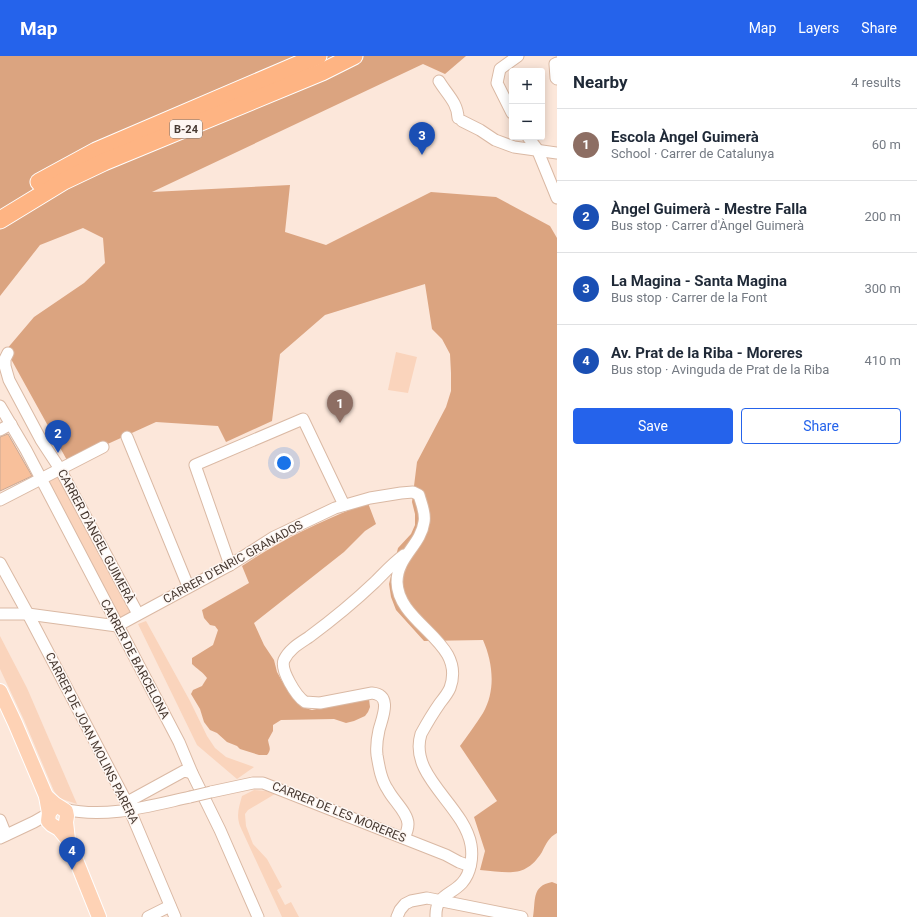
<!DOCTYPE html>
<html lang="en">
<head>
<meta charset="utf-8">
<style>
  :root { --surface:#fff; --page:#f6f6f7; --text:#1f2937; --muted:#747a83; --line:#e0e1e3; --accent:#2563eb }
  body { margin:0; font-family:Roboto,sans-serif; background:var(--page); color:var(--text) }
  .controls { position:absolute; right:12px; top:12px; display:grid; overflow:hidden; border-radius:4px; box-shadow:0 2px 10px #0003 }
  .controls button { width:36px; height:36px; display:grid; place-items:center; padding:0; border:0; border-bottom:1px solid var(--line); background:var(--surface); color:var(--text); font:20px sans-serif }
  .you { position:absolute; left:284px; top:407px; width:14px; height:14px; margin:-10px; border:3px solid #fff; border-radius:50%; background:#1a73e8; box-shadow:0 0 0 6px #1a73e833 }
  .badge { display:grid; place-items:center; width:26px; height:26px; border-radius:50%; background:var(--accent); color:#fff; font-size:13px; font-weight:700 }
  .pin { position:absolute; translate:-50% -33px; filter:drop-shadow(0 1px 2px #0008) }
  .pin::after { content:''; position:absolute; top:21px; width:14px; height:12px; background:inherit; clip-path:polygon(0 0,100% 0,50% 100%) }
  .list { margin:0; padding:0; list-style:none }
  h2 { display:flex; justify-content:space-between; align-items:center; height:52px; margin:0; padding:0 16px; font-size:17px }
  h2 small { font-size:13px; font-weight:400; color:var(--muted) }
  .list li { display:grid; grid-template-columns:26px 1fr auto; gap:12px; align-items:center; box-sizing:border-box; height:72px; padding:0 16px; border-top:1px solid var(--line) }
  .list b { display:block; font-size:15px; white-space:nowrap }
  .list p { margin:0; font-size:13px; white-space:nowrap; color:var(--muted) }
  .list em { font-size:13px; font-style:normal; color:var(--muted) }
  .actions { display:flex; gap:8px; padding:12px 16px }
  .actions a { flex:1; padding:9px 0; border:1px solid var(--accent); border-radius:4px; text-align:center; font-size:14px; color:var(--accent) }
  .actions .main { background:var(--accent); color:#fff }
  .map { position:relative; flex:none; width:557px; height:861px; overflow:hidden }
  header { display:flex; align-items:center; gap:24px; box-sizing:border-box; height:56px; padding:0 20px; background:var(--accent); color:#fff }
  header strong { font-size:19px }
  nav { display:flex; gap:22px; margin-inline-start:auto; font-size:14px }
  main { display:flex }
  aside { flex:1; background:var(--surface) }
  .map>svg:first-child { display:block }
</style>
</head>
<body>
<header>
<strong>Map</strong>
<nav><a>Map</a><a>Layers</a><a>Share</a></nav>
</header>
<main>
<div class="map">
<svg width="557" height="861" viewBox="0 0 557 861">
  <rect width="100%" height="100%" fill="#fce7da"/>
  <g fill="#fad4bc">
    <path d="M396 296 417 301 408 337 388 334Z"/>
    <path d="M60 413 134 558 118 568 40 424Z"/>
    <path d="M146 565 190 645 207 680 215 692 226 701 254 711 237 723 197 689 138 568Z"/>
    <path d="M0 580 27 632 77 748 59 742 54 735 24 664 0 613Z"/>
    <path d="M254 734 266 735 275 738 248 754 245 758 246 770 253 788 267 803 282 831 277 834 285 849 291 846 299 861H282L240 770C236 759 239 751 242 740Z"/>
  </g>
  <g fill="#dba480">
    <path d="M0 0H466L445 18 423 8 152 136 290 129 285 176 326 189 431 136 496 141 550 170 557 182V777C549 781 546 788 542 796 525 823 508 816 480 814L485 795 474 761 497 745 460 690C468 679 476 668 483 657 496 634 493 607 483 584L424 585 396 554 391 541 389 528 398 492 411 478 415 469V458L412 446 417 406 446 351 451 335V317L450 298 442 283 432 273 425 228 325 259 280 298 272 365 226 386 218 370 156 366 68 406 6 294 34 261 84 227 105 207 103 182 83 172 40 189 0 240Z"/>
    <path d="M368 447 376 468 365 475 344 496 254 567 264 589 274 604 277 616 282 625 296 646 302 651 312 654 366 642 369 643 370 651 368 656 365 660 354 665 346 667 334 663 281 664 273 669V675L268 684C269 691 272 693 267 699H259L240 693 237 690 227 686 217 677 210 674 204 666 200 653 191 638 193 634 202 630 207 622C203 616 197 613 192 608V602L213 589 218 574 215 570 210 569 204 562 202 554 249 527 242 510C283 483 322 464 368 447Z"/>
    <path d="M552 826 557 828V861H533C536 845 531 830 552 826Z"/>
  </g>
  <path fill="#f8c09b" stroke="#c9a894" d="M8 378 32 420 0 435V381Z"/>
  <g fill="none" stroke-linecap="round" stroke-linejoin="round">
    <defs>
      <g id="minor">
        <path d="M557 7 555 8 556 22 557 23"/>
        <path d="M439 25C446 37 458 47 458 62"/>
        <path d="M512 57 497 27 500 13 518 0"/>
        <path d="M462 65 480 74 495 84 514 91 557 97"/>
        <path d="M528 81 537 93 557 142"/>
        <path d="M8 297 5 303V310L9 324 41 384 60 413 138 558"/>
        <path d="M0 350 26 394 179 686 192 717 220 774 258 861"/>
        <path d="M0 374 11 368"/>
        <path d="M127 381 188 530"/>
        <path d="M0 444 103 391"/>
        <path d="M404 499C393 507 384 517 375 526 354 546 332 564 309 581 300 587 289 593 284 604 280 614 296 640 305 646L320 647 372 637C393 639 382 662 379 674 377 683 376 691 377 699 379 711 381 724 388 734 393 744 408 757 408 768 408 773 406 778 404 782"/>
        <path d="M0 507 28 558 126 745 175 861"/>
        <path d="M230 509 195 409 303 363 344 449"/>
        <path d="M0 558H28L117 570"/>
        <path d="M117 570 230 509 274 481 335 452 370 442 401 437 413 436 419 439C421 447 426 457 424 466 421 489 397 501 397 526 398 569 467 585 450 632 448 637 444 642 440 647 433 657 427 667 421 678 408 720 464 749 471 789 473 801 471 817 462 827 450 840 435 839 436 861"/>
        <path d="M211 736 253 727H263L446 799 459 806 470 810"/>
        <path d="M126 745 131 744 184 715 192 717"/>
        <path d="M64 753C106 763 149 750 190 741"/>
        <path d="M0 764 6 779"/>
        <path d="M0 782 34 766 48 758"/>
        <path d="M148 861 170 850"/>
        <path d="M397 861 400 854 405 848 411 845 427 842 522 861"/>
      </g>
      <g id="major">
        <path d="M0 635 15 667 46 740 49 757"/>
        <path d="M46 740 55 748 66 755 67 760 66 766 68 784 99 861"/>
        <path d="M54 751 49 757 48 765 52 769 59 773 68 784"/>
      </g>
      <g id="highway">
        <path d="M39 126 96 95 318 0"/>
        <path d="M0 164 64 125 104 106 322 16 354 0"/>
      </g>
    </defs>
    <use href="#minor" stroke="#dab9a4" stroke-width="13"/>
    <use href="#major" stroke="#fff" stroke-width="16"/>
    <use href="#highway" stroke="#fff" stroke-width="19"/>
    <use href="#minor" stroke="#fff" stroke-width="11"/>
    <use href="#major" stroke="#fed2b5" stroke-width="14"/>
    <use href="#highway" stroke="#feb483" stroke-width="17"/>
    <defs>
      <path id="minor-bridge" d="M190 741 211 736"/>
    </defs>
    <use href="#minor-bridge" stroke="#dab9a4" stroke-width="13" stroke-linecap="butt"/>
    <use href="#minor-bridge" stroke="#fff" stroke-width="11"/>
  </g>
  <g text-anchor="middle" dominant-baseline="central" stroke-width="3" stroke-linejoin="round" paint-order="stroke">
    <rect fill="#fef7f3" stroke="#7e726b" stroke-width="1" x="170" y="64" width="32" height="18" rx="3"/>
    <g font-size="11" font-weight="bold" fill="#473931">
      <text x="186" y="73">B-24</text>
    </g>
    <g font-size="12" fill="#473931" stroke="#fef7f3">
      <text transform="translate(96 480) rotate(62)">CARRER D'ÀNGEL GUIMERÀ</text>
      <text transform="translate(233 506) rotate(-29)">CARRER D'ENRIC GRANADOS</text>
      <text transform="translate(135 603) rotate(62)">CARRER DE BARCELONA</text>
      <text transform="translate(92 682) rotate(63)">CARRER DE JOAN MOLINS PARERA</text>
      <text transform="translate(339 756) rotate(22)">CARRER DE LES MORERES</text>
    </g>
  </g>
</svg>
<div class="controls">
<button>+</button>
<button>−</button>
</div>
<div class="you"></div>
<div class="pin badge" style="left:340px;top:367px;background:#8d6e63">1</div>
<div class="pin badge" style="left:58px;top:397px;background:#1a4fb4">2</div>
<div class="pin badge" style="left:422px;top:99px;background:#1a4fb4">3</div>
<div class="pin badge" style="left:72px;top:814px;background:#1a4fb4">4</div>
</div>
<aside>
<h2>Nearby<small>4 results</small></h2>
<ul class="list">
<li><span class="badge" style="background:#8d6e63">1</span><div><b>Escola Àngel Guimerà</b><p>School · Carrer de Catalunya</p></div><em>60 m</em></li>
<li><span class="badge" style="background:#1a4fb4">2</span><div><b>Àngel Guimerà - Mestre Falla</b><p>Bus stop · Carrer d'Àngel Guimerà</p></div><em>200 m</em></li>
<li><span class="badge" style="background:#1a4fb4">3</span><div><b>La Magina - Santa Magina</b><p>Bus stop · Carrer de la Font</p></div><em>300 m</em></li>
<li><span class="badge" style="background:#1a4fb4">4</span><div><b>Av. Prat de la Riba - Moreres</b><p>Bus stop · Avinguda de Prat de la Riba</p></div><em>410 m</em></li>
</ul>
<div class="actions"><a class="main">Save</a><a>Share</a></div>
</aside>
</main>
</body>
</html>
